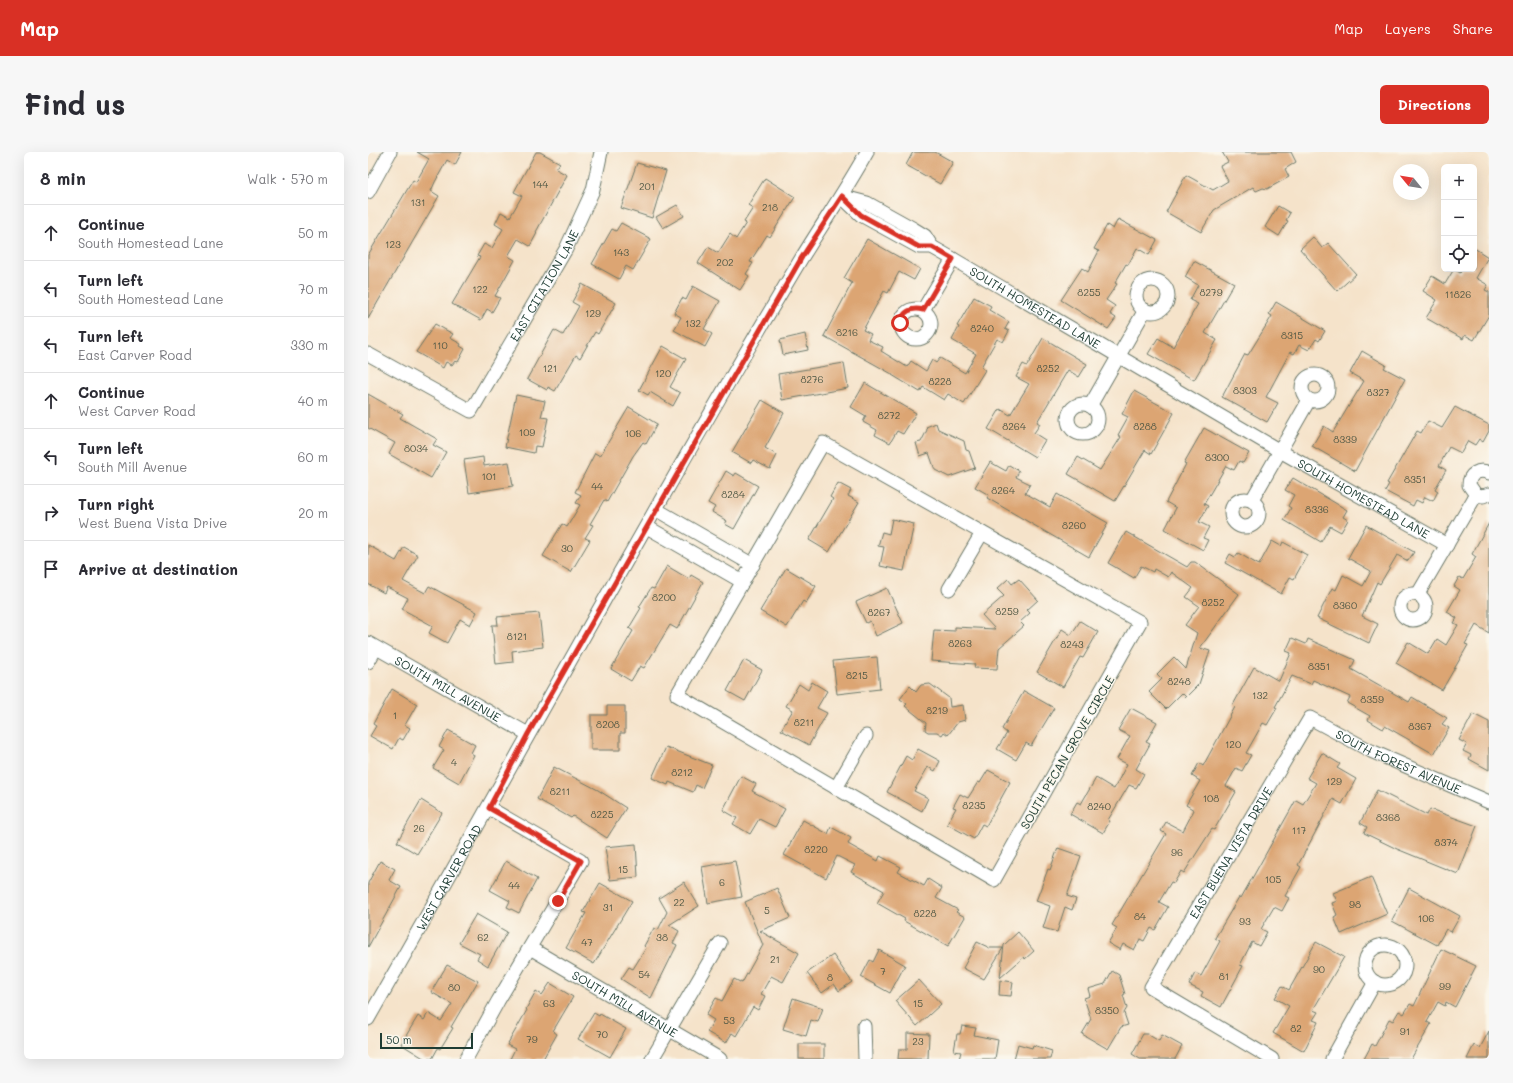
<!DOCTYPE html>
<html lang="en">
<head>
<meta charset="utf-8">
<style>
  :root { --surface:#fff; --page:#f7f7f7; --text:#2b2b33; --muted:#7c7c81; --line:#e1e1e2; --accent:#d93025 }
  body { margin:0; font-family:Mali,sans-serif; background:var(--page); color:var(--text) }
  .controls { position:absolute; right:12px; top:12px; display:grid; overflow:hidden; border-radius:6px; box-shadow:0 4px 16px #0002 }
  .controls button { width:36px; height:36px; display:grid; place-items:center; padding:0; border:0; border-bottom:1px solid var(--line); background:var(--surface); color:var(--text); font:20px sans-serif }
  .compass { position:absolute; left:1025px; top:12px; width:36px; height:36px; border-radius:50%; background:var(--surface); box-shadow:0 4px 16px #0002; rotate:300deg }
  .scale { position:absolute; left:12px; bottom:10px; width:93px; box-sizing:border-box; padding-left:4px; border:2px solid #1f3d34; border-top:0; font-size:11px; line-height:14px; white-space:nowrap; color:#1f3d34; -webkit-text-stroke:3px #fbf7ec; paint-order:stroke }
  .stop { position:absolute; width:12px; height:12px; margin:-9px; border:3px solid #d93025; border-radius:50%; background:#fff }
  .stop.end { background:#d93025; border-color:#fff; box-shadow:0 1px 4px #0008 }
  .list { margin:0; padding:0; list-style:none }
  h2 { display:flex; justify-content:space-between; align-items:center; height:52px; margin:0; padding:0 16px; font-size:17px }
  h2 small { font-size:13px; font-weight:400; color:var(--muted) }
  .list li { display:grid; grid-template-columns:26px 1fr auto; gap:12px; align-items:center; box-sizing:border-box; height:56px; padding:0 16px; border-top:1px solid var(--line) }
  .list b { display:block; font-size:15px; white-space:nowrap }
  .list p { margin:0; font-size:13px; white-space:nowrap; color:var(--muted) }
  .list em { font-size:13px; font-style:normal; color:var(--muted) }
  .icon { flex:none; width:22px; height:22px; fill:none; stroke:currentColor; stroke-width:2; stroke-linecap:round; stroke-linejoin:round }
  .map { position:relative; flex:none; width:1121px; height:907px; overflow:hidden; border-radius:6px }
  header { display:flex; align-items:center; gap:24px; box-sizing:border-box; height:56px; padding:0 20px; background:var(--accent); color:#fff }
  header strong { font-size:19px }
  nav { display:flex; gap:22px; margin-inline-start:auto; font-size:14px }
  .intro { display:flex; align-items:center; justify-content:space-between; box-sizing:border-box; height:96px; padding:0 24px }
  h1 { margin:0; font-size:28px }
  .button { padding:10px 18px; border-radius:6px; background:var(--accent); color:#fff; font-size:14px; font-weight:700 }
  main { display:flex; gap:24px; padding:0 24px }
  aside { flex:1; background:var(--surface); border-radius:6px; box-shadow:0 4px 16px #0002 }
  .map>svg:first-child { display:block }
</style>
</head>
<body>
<header>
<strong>Map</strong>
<nav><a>Map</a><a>Layers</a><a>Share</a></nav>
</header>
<div class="intro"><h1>Find us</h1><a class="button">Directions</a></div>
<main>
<aside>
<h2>8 min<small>Walk · 570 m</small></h2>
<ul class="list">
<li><svg class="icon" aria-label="ahead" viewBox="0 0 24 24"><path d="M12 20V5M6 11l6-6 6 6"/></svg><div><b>Continue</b><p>South Homestead Lane</p></div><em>50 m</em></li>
<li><svg class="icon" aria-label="left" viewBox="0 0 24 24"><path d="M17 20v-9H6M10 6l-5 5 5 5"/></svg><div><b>Turn left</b><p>South Homestead Lane</p></div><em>70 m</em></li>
<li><svg class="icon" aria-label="left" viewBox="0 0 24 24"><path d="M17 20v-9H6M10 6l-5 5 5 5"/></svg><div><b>Turn left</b><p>East Carver Road</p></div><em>330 m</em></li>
<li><svg class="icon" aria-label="ahead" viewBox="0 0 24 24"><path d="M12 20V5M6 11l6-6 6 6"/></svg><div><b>Continue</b><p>West Carver Road</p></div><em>40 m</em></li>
<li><svg class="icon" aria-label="left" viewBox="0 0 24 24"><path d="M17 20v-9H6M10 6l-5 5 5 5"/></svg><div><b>Turn left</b><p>South Mill Avenue</p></div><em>60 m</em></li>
<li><svg class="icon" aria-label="right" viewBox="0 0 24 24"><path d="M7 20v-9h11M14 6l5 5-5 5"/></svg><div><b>Turn right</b><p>West Buena Vista Drive</p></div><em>20 m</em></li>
<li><svg class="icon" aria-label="arrive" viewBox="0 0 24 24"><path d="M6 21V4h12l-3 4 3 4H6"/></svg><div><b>Arrive at destination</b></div></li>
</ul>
</aside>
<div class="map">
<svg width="1121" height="907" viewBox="0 0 1121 907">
  <rect width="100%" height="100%" fill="#fbf7ec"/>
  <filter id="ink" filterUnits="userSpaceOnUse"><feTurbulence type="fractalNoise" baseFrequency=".025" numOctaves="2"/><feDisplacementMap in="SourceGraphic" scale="8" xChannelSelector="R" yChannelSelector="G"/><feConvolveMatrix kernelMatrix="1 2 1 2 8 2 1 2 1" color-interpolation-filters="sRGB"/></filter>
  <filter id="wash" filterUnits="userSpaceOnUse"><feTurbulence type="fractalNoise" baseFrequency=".012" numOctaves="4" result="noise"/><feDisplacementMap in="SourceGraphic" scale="16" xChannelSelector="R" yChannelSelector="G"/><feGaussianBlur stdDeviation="0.9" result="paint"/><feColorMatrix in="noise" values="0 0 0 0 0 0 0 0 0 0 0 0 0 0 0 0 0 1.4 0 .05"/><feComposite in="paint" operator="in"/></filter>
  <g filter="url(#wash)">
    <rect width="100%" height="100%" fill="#f5e3ca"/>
    <g id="blocks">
      <g fill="#dca573">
        <path d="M49 0H94L87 13 79 8 67 30 63 39 71 44 0 167V103L45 28 48 30 61 7Z"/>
        <path d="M168 0H172L192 11 188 17 199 23 168 80 169 81 162 94 150 87 140 104 147 108 127 144 132 146 124 160 119 157 113 168 84 152 112 105 109 104 116 92 124 96 135 77 127 72 133 60 142 65 154 44 146 40Z"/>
        <path d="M545 0H567L585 10 572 32 538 13Z"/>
        <path d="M854 0H923L928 10 917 17 921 25 899 37 895 36 888 39 885 35 846 58 833 80 798 60 818 23 845 38 860 29 852 14 860 10Z"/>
        <path d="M269 11 298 19 284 66 253 56Z"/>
        <path d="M397 26 427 45 402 85 399 83 382 110 385 111 378 122 381 124 372 138 330 111 340 95 350 101 362 82 368 87 378 71 376 70 385 56 380 53Z"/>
        <path d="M309 53 316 64 295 76 288 65Z"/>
        <path d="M910 54 922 61 918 68 920 69 911 84 897 75Z"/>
        <path d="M750 67 789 88 781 103 769 96 760 113 758 112 747 131 749 132 738 148 747 154 742 162 748 166 740 177 693 148 714 116 720 120 731 99 726 97 739 73 745 77Z"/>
        <path d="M253 71 283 87 265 118 258 114 251 127 224 112 244 77 248 79Z"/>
        <path d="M945 85 954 96 960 91 988 122 969 139 932 97Z"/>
        <path d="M499 87 552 117 546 128 531 120 520 141 516 139 495 178 503 182 500 188 515 195 513 199 539 215 543 209 558 219 564 208 568 211 572 206 597 221 608 202 584 188 591 175 589 174 606 145 623 154 621 158 641 170 637 177 641 179 635 190 629 187 613 215 617 218 596 252 580 242 576 248 555 235 552 240 524 223V222L456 184 484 131 476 126Z"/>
        <path d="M1106 96 1120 105 1108 126 1120 133 1117 138 1121 140V163L1106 188 1097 183 1095 187 1058 166 1069 148 1055 139 1064 124 1077 132 1086 117 1092 121 1094 117H1106Z"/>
        <path d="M826 109 866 131 837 181 849 188 826 228 780 202 790 186 805 195 830 152 822 148 830 133 817 125Z"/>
        <path d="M214 132 248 151 230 182 227 180 212 206 208 203 187 239 180 235 179 238 159 227 186 178 195 183 211 154 204 150Z"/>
        <path d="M325 134 352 149 336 177 344 182 337 195 306 178 313 165 306 161 314 146 318 148Z"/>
        <path d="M908 150 957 179 951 189 948 187 941 198 931 193 926 202 922 200 898 245 910 251 899 270 854 245 877 202 880 203 904 164 901 162Z"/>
        <path d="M67 172 85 182 82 186 93 192 92 194 97 197 90 210 87 209 84 213 78 210 75 216 48 200Z"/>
        <path d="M437 182 440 198 415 203 412 188Z"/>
        <path d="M675 186 719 212 711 225 700 218 669 270 672 272 666 281 677 288 667 305 620 277 632 257 642 263 661 232 648 225 655 212 659 214Z"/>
        <path d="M295 194 318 207 302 235 312 241 305 254 282 240 280 243 271 238Z"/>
        <path d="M994 199 1018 213 1016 216 1037 227 987 319 944 294 956 274 965 280 996 229 982 221Z"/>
        <path d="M476 211 480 236 414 248 410 222Z"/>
        <path d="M497 231 548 261 535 282 529 279 522 291 507 283 509 278 495 270 498 264 483 255Z"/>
        <path d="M766 239 806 261 783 302 777 298 747 349 700 322 710 305 732 318 753 285 750 283 760 265 754 262Z"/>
        <path d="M0 242 35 262 32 266 69 287 65 293 78 300 63 326 21 302 27 291 0 276Z"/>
        <path d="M148 243 177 249 173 265 180 266 174 295 167 294 166 301 137 295Z"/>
        <path d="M394 248 416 261 397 296 409 303 402 317 385 308 383 311 364 300Z"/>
        <path d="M261 255 289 272 278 292 275 290 265 304 239 350 236 348 222 372 225 373 217 386 222 388 203 420 175 404 194 372 199 375 212 353 208 351 213 343 207 340 227 301 232 304Z"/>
        <path d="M1087 255 1121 273V279L1115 290 1111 287 1107 293 1100 289 1093 301 1081 295 1071 314 1078 318 1067 337 1070 339 1065 349 1057 345 1054 351 1048 348 1045 354 1017 339 1021 332 1019 331 1049 279 1053 281 1060 269 1074 276Z"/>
        <path d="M568 271 570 277 596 289 598 298 601 299 607 316 581 325 567 318 561 301 552 304 548 291 553 290 559 278 558 275Z"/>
        <path d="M836 276 881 301 875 311 871 309 866 318 858 314 836 352 840 354 831 370 841 375 835 386 840 388 835 398 797 377 808 356 798 350 818 312 816 311Z"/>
        <path d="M115 305 116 314 141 310 145 334 101 341 96 308Z"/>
        <path d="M622 310 638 319 641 313 651 319 648 325 662 332 657 341 682 355 689 342 740 371 721 405 619 346 621 343 607 335Z"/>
        <path d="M358 319 366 324 368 321 390 334 366 377 357 372 359 369 344 360 347 355 340 351Z"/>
        <path d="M925 326 979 358 975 365 980 368 973 380 962 374 953 390 916 368 923 356 920 354 926 343 917 338Z"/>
        <path d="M470 331 483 338 480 344 491 350 461 400 441 388 465 347 462 345Z"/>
        <path d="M524 367 546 372 536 419 512 414 516 395 510 394 514 380 521 382Z"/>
        <path d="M1121 371V481L1108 473 1097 492 1100 493 1074 538 1028 511 1040 490 1060 502 1069 487 1078 493 1090 473 1086 471 1089 466 1079 460 1092 438 1086 434 1091 425 1095 427 1108 405 1104 402Z"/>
        <path d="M998 373 1046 400 1040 409 1029 403 1012 432 1009 430 994 464 1010 472 1001 491 949 466 964 436 968 438 975 423 995 434 1003 419 980 406Z"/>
        <path d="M758 380 819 415 823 410H827L871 442 832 496 842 499 831 532 818 545 814 541 798 557 781 540 794 527 789 522 806 505 818 517 829 481 817 473 831 454 818 445 825 436 803 420 800 425 786 417 785 420 773 414 766 426 740 411Z"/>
        <path d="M904 389 913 394 915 390 939 403 926 427 922 425 913 442 857 411 862 402 867 405 870 401 891 413Z"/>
        <path d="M0 393 28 409 36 395 50 403 35 429 57 441 61 434 109 460 102 473 92 467 79 491 61 481 65 474 34 457 40 446 19 435 16 441 0 432Z"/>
        <path d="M299 414 321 427 323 423 335 430 309 477 302 473 276 516 272 514 263 529 243 517 265 479 261 476 273 456 271 455 283 436 286 437Z"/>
        <path d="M418 416 448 434 438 451 435 449 419 475 392 459Z"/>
        <path d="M640 427 644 432 651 427 670 448 659 458 662 461 652 470 656 474 631 496 629 517 606 516 607 512 563 509 566 478 587 479V475L627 477 614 463 636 444 629 437Z"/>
        <path d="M519 436 535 471 508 484 502 469 498 471 488 450Z"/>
        <path d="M171 461 175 495 144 499 145 510 128 512 124 473H130L129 465Z"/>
        <path d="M712 469 730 480 715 506 712 505 695 535 669 520 694 477 703 483Z"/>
        <path d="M924 486 938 492 940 487 987 508 983 517 1041 550 1044 545 1079 566 1074 572 1081 576 1066 602 1017 574 1015 577 1000 568 1002 564 979 551 982 545 945 528 943 532 924 524 907 555 909 556 899 573 895 571 878 601 883 603 874 619 868 616 858 634 868 640 846 678 844 677 816 721 813 719 806 731 803 730 791 750 800 755 787 778 783 776 776 789 772 787 766 798 755 792 752 798 740 791 749 776 744 773 798 682 793 679 798 670 815 679 826 658 818 653 832 629 824 624 831 611 835 614 867 555 865 553 886 515 911 529 923 501 918 499Z"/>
        <path d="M509 505 512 537 469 542 465 509Z"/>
        <path d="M376 508 394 518 377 549 359 539Z"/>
        <path d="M444 530 459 539 449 556 459 561 441 593 413 578 425 558 418 554 431 532 440 538Z"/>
        <path d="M562 532 581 546 582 555 595 553 597 568 590 570 580 583 576 580 574 583 569 580H560L557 578 558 571 537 554 539 552 532 547 542 534 548 540 553 533Z"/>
        <path d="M24 537 49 552 37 573 42 576 35 588 31 586 25 597 2 584 8 574 5 572Z"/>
        <path d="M656 539 686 556 663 594 658 591 648 608 629 597 639 581 634 577Z"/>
        <path d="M239 554H257V581H252V598H223V563H239Z"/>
        <path d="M763 556 789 570 778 590 782 592 768 617 776 622 768 636 761 633 740 668 742 669 735 681 702 662 709 650 713 652 728 626 746 637 759 612 749 607 762 584 750 578Z"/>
        <path d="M1105 562 1121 570V618L1101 607 1103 603 1095 599 1099 592 1091 588Z"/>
        <path d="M80 578 107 593 103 601 106 603 91 631 65 616 76 598 71 595Z"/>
        <path d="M298 595 344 613 334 636 328 633 325 640 301 630 300 633 284 626Z"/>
        <path d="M550 597 572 609 567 619 560 615 546 639 560 646 554 659 519 640 538 604 544 608Z"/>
        <path d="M954 601 972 612 969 616 988 627 974 652 965 647 930 713 933 715 917 744 921 746 914 759 906 755 893 777 899 780 891 794 884 790 872 813 875 814 853 855 833 844 835 840 821 833 827 821 833 824 852 789 847 786 871 745 873 746 928 648 935 652 948 631 939 626Z"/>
        <path d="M186 615 230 638 258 656 239 686 205 664 203 666 169 647Z"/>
        <path d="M620 618 642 630 618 674 614 672 606 687 579 672 588 656 585 655 592 642 600 646 610 630 612 631Z"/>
        <path d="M373 624 388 632 384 639 417 657 407 675 391 667 382 682 365 672 369 666 355 658Z"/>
        <path d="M1009 638 1059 663 1062 657 1109 674 1090 722 1029 697 996 681 999 675 992 671Z"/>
        <path d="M53 648 74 661 49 702 29 690Z"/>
        <path d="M435 668 460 682 463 675 483 686 480 692 510 709 512 704 533 715 530 720 556 734 560 727 574 736 568 746 590 758 588 760 597 765 580 794 536 769 537 767 509 751 516 739 483 720 487 713 469 704 458 726 416 703Z"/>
        <path d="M268 692 270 725 242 728 237 695Z"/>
        <path d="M690 696 713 704 699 744 708 747 704 758 697 755 689 780 675 776 682 754 668 749 680 717 682 718Z"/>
        <path d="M12 709 27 717 21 728 33 735 0 795V731Z"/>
        <path d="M138 709 169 727 151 761 139 755 142 749 122 738Z"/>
        <path d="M367 709 374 745 340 751 334 715Z"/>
        <path d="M1003 725 1019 762 973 782 966 765 969 763 964 751 969 749 965 741Z"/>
        <path d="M316 730 331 754 301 773 311 779 305 791 309 793 283 846 253 827 261 815 265 817 278 796 276 794 286 776 290 778 299 760 291 746Z"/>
        <path d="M232 731 264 749 226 812 198 796 218 761 215 760Z"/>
        <path d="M409 736 422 766 392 779 431 801 415 830 403 824 393 842 397 844 390 858 385 855 368 884 364 881 358 891 339 880 346 868 338 863 348 846 354 849 366 827 374 831 395 793 377 750Z"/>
        <path d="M1041 736 1092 764 1083 780 1078 777 1069 793 1024 769Z"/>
        <path d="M108 762 139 780 120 814 109 807 112 802 91 791Z"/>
        <path d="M650 780 666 799 657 807 656 805 632 826 636 793Z"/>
        <path d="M609 790 622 796H635L616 827 595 816Z"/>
        <path d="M948 790 976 805 945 858 950 860 945 868 950 870 936 899 905 881 921 854 907 846 914 834 921 838Z"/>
        <path d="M1073 797 1108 814 1087 855 1078 850 1077 854 1070 850 1059 870 1063 872 1043 907H996L1004 892 1007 894 1021 867 1025 869 1031 859 1036 862 1042 852 1046 854Z"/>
        <path d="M511 798 537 813 522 841 493 825 502 808 505 810Z"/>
        <path d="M465 803 484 830 471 839 466 832 454 841 439 821Z"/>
        <path d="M79 813 110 829 83 875 85 876 72 897 70 896 64 907H57L33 892 50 864 56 868 60 861 73 869 84 852 63 840Z"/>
        <path d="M744 819 751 823 757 842 755 843 759 856 756 861 760 873 753 875 740 897 714 882 723 867 716 846 722 844 720 837 737 832Z"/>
        <path d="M551 828 573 852 549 874 527 849Z"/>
        <path d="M632 828 645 830 643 844 631 843Z"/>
        <path d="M182 831 205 845 185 879 189 882 175 907H142L147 897 139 893 159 858 158 857 168 839 174 843Z"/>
        <path d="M425 846 455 856 450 870 443 868 438 884 415 877Z"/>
        <path d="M226 861 231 864 232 862 258 877 242 905 210 887Z"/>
        <path d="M594 874 608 876 606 883 630 888 627 907H591L593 900 586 899 589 882H592Z"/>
        <path d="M1121 879V907H1099L1106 893 1112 896Z"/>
        <path d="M539 881 561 882 560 907H530L531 897H539Z"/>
        <path d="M775 882H779L791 889 794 883 814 894 807 907H772L764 902Z"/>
        <rect x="431" y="892" width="25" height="15"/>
        <path d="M650 892 664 896 665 893 684 899 682 907H646Z"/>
      </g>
    </g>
  </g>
  <g filter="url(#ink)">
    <use href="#blocks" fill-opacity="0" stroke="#6a7768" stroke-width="1"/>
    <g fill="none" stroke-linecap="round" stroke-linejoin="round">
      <defs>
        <g id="minor">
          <path d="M0 40 22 0"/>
          <path id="s1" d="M474 45 493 63 551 95H564L585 107 912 299 1079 393"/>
          <path d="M476 45 499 51 544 76 557 84 564 95"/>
          <circle cx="784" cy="144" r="16"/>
          <circle cx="548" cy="172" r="15"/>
          <path d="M555 158 585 107"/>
          <path id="s2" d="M0 202 103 259 198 97 225 38 233 0"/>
          <circle cx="947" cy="236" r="13"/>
          <circle cx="715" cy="267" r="15"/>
          <path d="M722 254 777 158"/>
          <path d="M455 291 772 470 626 728 309 543Z"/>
          <path d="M1121 321C1111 316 1101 322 1101 333L1108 343 1115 344 1121 342"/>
          <circle cx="877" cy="361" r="14"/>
          <path d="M884 348 941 248"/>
          <path d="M289 358 385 413"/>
          <path d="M279 375 375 430"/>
          <path d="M581 437 614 381"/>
          <circle cx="1045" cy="455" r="13"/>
          <path d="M1050 442 1108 343"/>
          <path id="s3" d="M0 491 160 582"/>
          <path d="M0 510 8 496"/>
          <path d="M468 636 498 584"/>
          <circle cx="1017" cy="813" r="20"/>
          <path id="s4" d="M162 796 352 907"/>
          <path id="s5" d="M0 867C145 614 284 357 433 107 455 71 479 36 499 0"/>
          <path d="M496 874 497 907"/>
          <path d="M98 907 130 849 213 709 121 656"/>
          <path d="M284 907 352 791"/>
          <path id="s6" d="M904 907 783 835 942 566 1003 599 1121 650"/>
          <path d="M964 907 1007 830"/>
        </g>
      </defs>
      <use href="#minor" stroke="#6a7768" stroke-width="15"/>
      <use href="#minor" stroke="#fff" stroke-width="13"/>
    </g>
  </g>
  <g fill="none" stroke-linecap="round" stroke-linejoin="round" filter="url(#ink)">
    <path stroke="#d93025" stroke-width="5" d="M190 749 213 709 121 656 160 582 434 105 474 44 493 63 551 95H564L585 107 555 158C544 155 535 159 532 171"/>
  </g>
  <g text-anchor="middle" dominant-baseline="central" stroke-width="3" stroke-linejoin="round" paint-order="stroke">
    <g font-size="10" fill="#4e5744">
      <text x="172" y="32">144</text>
      <text x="279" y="34">201</text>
      <text x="50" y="50">131</text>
      <text x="402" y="55">218</text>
      <text x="25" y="92">123</text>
      <text x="253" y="100">143</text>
      <text x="357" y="110">202</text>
      <text x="112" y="137">122</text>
      <text x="721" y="140">8255</text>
      <text x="843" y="140">8279</text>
      <text x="1090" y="142">11826</text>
      <text x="225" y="161">129</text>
      <text x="325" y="171">132</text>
      <text x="614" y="176">8240</text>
      <text x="479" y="180">8216</text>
      <text x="924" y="183">8315</text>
      <text x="72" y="193">110</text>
      <text x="182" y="216">121</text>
      <text x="680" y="216">8252</text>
      <text x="295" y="221">120</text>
      <text x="444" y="227">8276</text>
      <text x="572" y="229">8228</text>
      <text x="877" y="238">8303</text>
      <text x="1010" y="240">8327</text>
      <text x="521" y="263">8272</text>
      <text x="646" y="274">8264</text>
      <text x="777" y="274">8288</text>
      <text x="159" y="280">109</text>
      <text x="265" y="281">106</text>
      <text x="977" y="287">8339</text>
      <text x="48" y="296">8034</text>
      <text x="849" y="305">8300</text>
      <text x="121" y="324">101</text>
      <text x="1047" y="327">8351</text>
      <text x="229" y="334">44</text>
      <text x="635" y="338">8264</text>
      <text x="365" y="342">8284</text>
      <text x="949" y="357">8336</text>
      <text x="706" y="373">8260</text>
      <text x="199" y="396">30</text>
      <text x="296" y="445">8200</text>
      <text x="845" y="450">8252</text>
      <text x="977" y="453">8360</text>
      <text x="639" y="459">8259</text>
      <text x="511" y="460">8267</text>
      <text x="149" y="484">8121</text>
      <text x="592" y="491">8263</text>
      <text x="704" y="492">8243</text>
      <text x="951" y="514">8351</text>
      <text x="489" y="523">8215</text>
      <text x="811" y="529">8248</text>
      <text x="892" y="543">132</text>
      <text x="1004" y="547">8359</text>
      <text x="569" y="558">8219</text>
      <text x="27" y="563">1</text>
      <text x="436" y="570">8211</text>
      <text x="240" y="572">8208</text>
      <text x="1052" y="574">8367</text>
      <text x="865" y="592">120</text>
      <text x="86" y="610">4</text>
      <text x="314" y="620">8212</text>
      <text x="966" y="629">129</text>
      <text x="192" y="639">8211</text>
      <text x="843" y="646">108</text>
      <text x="606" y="653">8235</text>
      <text x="731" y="654">8240</text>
      <text x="234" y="662">8225</text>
      <text x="1020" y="665">8368</text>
      <text x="51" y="676">26</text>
      <text x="931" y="678">117</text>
      <text x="1078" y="690">8374</text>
      <text x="448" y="697">8220</text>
      <text x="809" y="700">96</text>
      <text x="255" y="717">15</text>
      <text x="905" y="727">105</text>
      <text x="354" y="730">6</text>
      <text x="146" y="733">44</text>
      <text x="311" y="750">22</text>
      <text x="987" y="752">98</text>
      <text x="240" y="755">31</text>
      <text x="399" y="758">5</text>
      <text x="557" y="761">8228</text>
      <text x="772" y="764">84</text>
      <text x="1058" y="766">106</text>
      <text x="877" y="769">93</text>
      <text x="115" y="785">62</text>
      <text x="294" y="785">38</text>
      <text x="219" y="790">47</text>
      <text x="407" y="807">21</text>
      <text x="951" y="817">90</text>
      <text x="515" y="819">7</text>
      <text x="276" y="822">54</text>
      <text x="856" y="824">81</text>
      <text x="462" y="825">8</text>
      <text x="1077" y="834">99</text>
      <text x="86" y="835">80</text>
      <text x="181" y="851">63</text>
      <text x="550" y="851">15</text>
      <text x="739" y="858">8350</text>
      <text x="361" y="868">53</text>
      <text x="928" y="876">82</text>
      <text x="1037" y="879">91</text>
      <text x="234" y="882">70</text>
      <text x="164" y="887">79</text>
      <text x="550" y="889">23</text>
    </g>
    <g font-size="12" fill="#1f3d34" stroke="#fbf7ec">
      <text stroke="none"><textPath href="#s2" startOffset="263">EAST CITATION LANE</textPath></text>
      <text stroke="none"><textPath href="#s1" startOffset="225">SOUTH HOMESTEAD LANE</textPath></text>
      <text stroke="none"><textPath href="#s1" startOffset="605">SOUTH HOMESTEAD LANE</textPath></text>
      <text stroke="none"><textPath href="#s3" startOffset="92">SOUTH MILL AVENUE</textPath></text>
      <text transform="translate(699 600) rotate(-60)">SOUTH PECAN GROVE CIRCLE</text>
      <text stroke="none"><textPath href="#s6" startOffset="552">SOUTH FOREST AVENUE</textPath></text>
      <text stroke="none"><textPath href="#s6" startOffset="297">EAST BUENA VISTA DRIVE</textPath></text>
      <text stroke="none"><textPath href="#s5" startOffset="163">WEST CARVER ROAD</textPath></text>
      <text stroke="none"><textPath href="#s4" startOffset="110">SOUTH MILL AVENUE</textPath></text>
    </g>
  </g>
</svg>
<div class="controls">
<button>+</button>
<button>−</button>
<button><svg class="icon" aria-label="locate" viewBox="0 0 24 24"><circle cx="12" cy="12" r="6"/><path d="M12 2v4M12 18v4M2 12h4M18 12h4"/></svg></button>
</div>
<svg class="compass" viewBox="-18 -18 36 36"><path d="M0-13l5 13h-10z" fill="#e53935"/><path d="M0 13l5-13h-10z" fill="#7c7c81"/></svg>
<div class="scale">50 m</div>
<div class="stop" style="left:532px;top:171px"></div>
<div class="stop end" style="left:190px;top:749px"></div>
</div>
</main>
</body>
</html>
